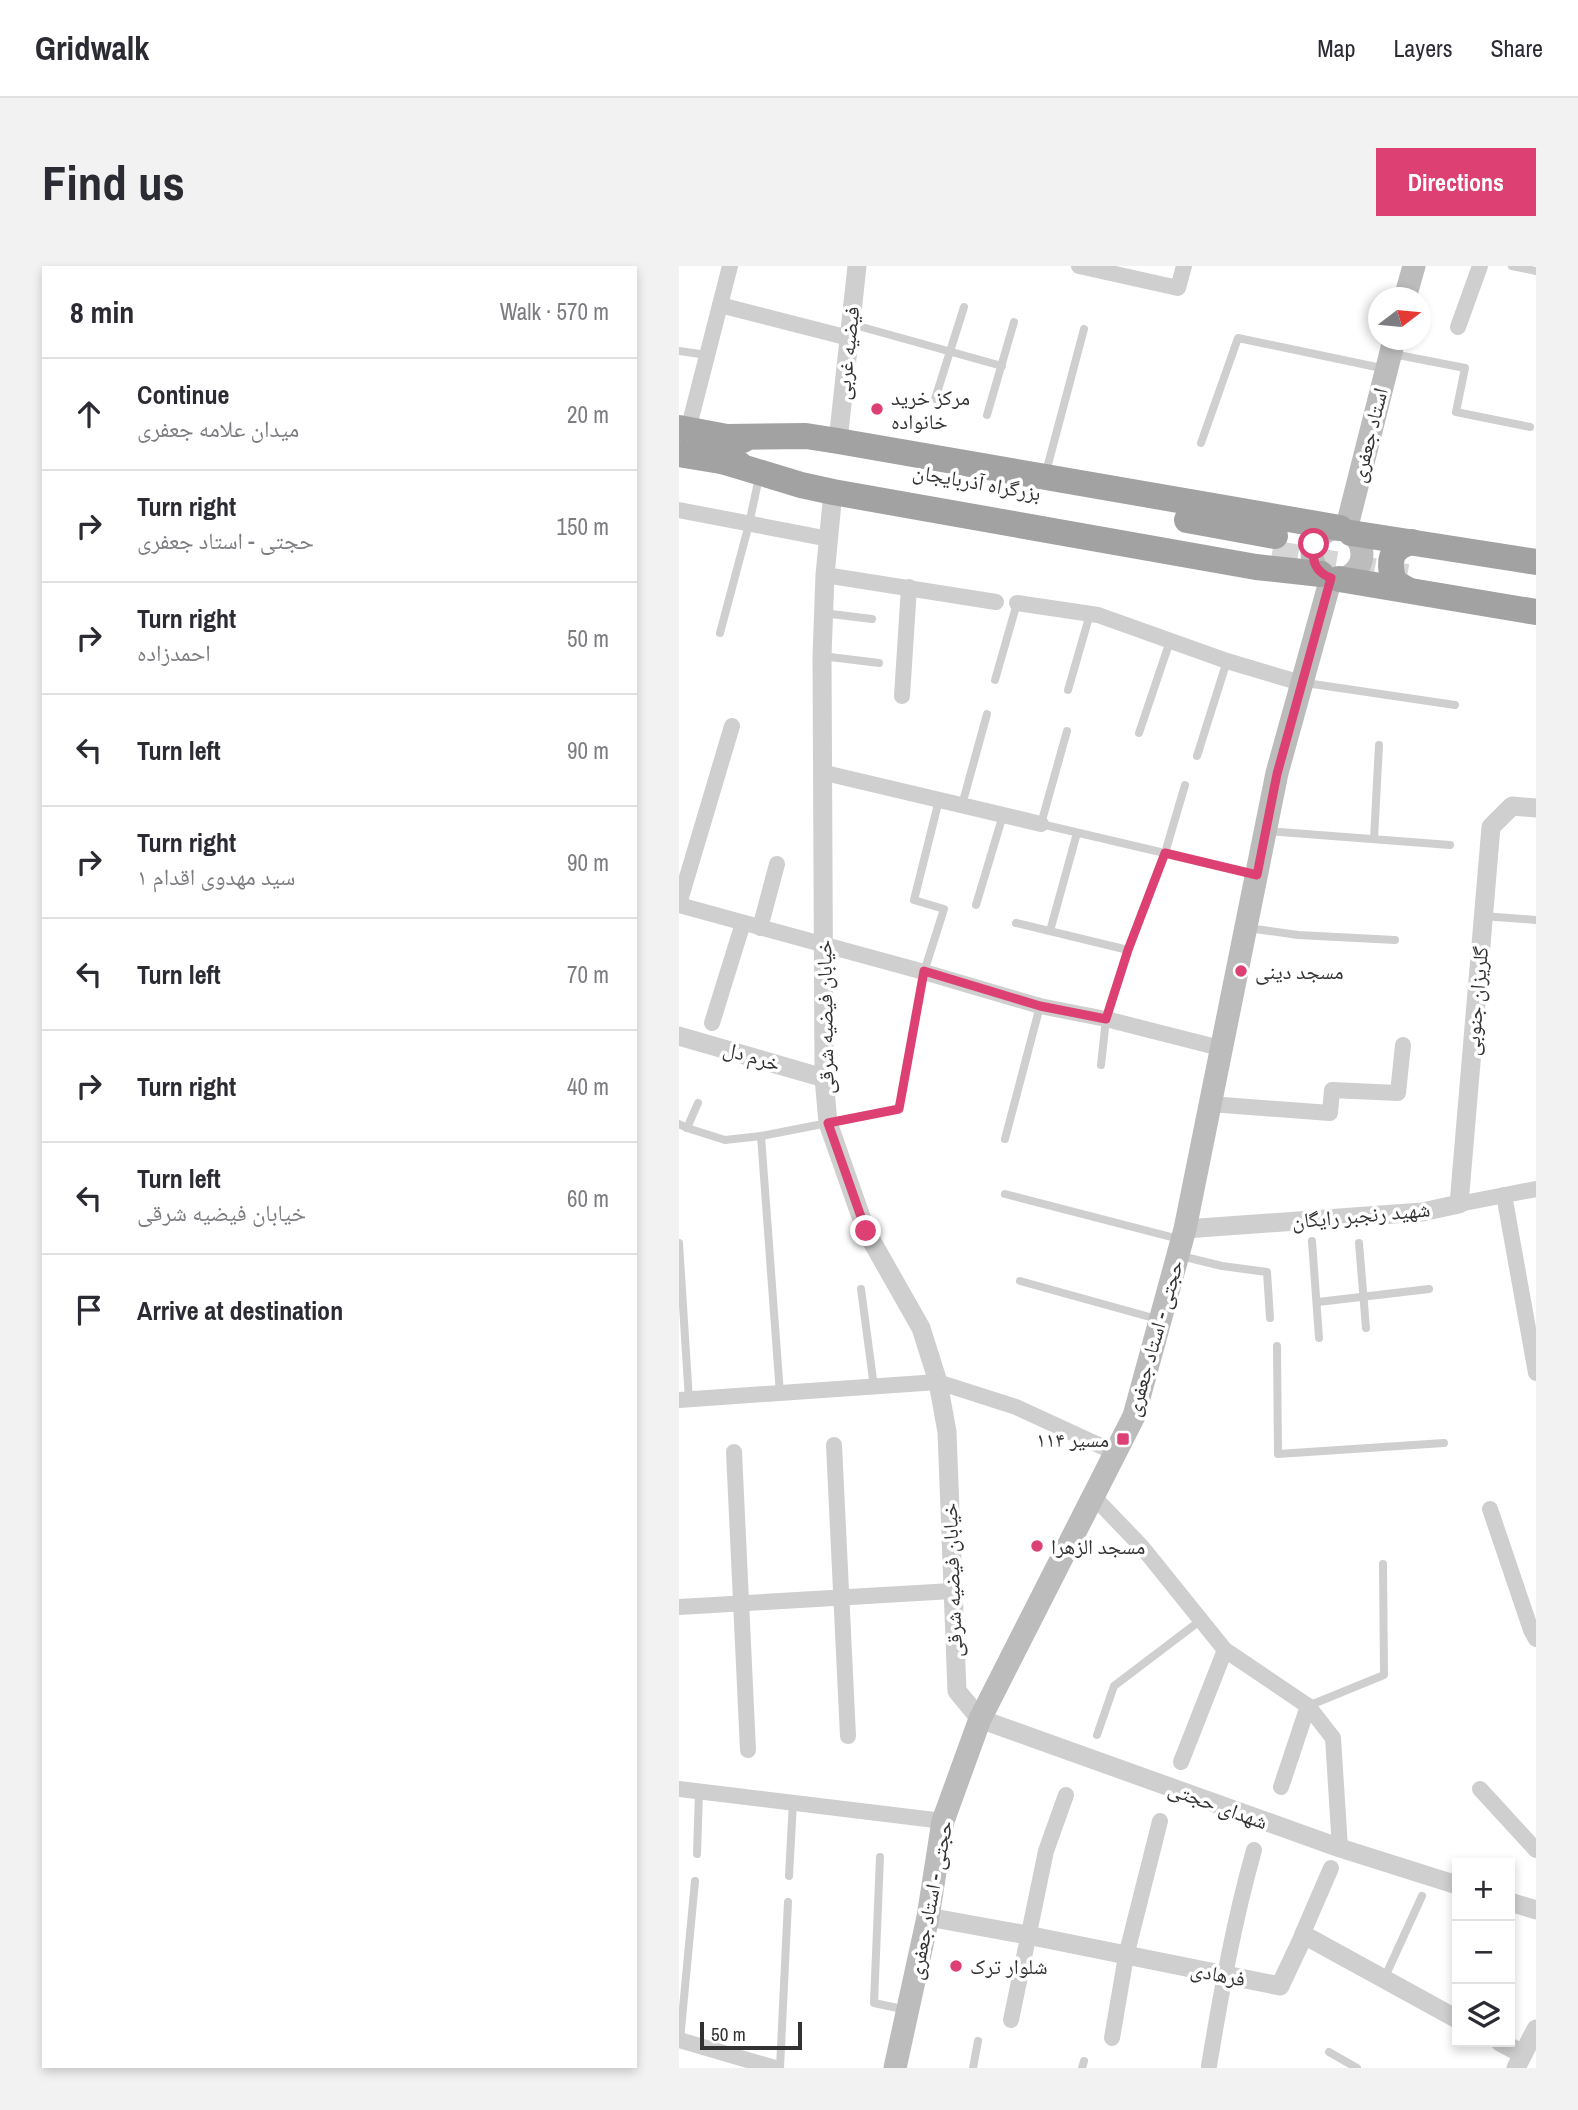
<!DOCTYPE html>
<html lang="en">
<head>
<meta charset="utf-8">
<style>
  :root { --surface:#fff; --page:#f2f2f3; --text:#2b2b33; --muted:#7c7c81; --line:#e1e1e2; --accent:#dd4174 }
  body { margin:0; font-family:"Archivo Narrow","Noto Naskh Arabic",sans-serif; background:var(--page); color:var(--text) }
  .controls { position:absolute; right:21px; bottom:21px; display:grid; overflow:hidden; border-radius:0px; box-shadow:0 4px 10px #0003 }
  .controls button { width:63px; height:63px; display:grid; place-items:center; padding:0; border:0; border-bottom:2px solid var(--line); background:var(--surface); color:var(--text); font:35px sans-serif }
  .compass { position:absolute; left:689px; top:21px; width:63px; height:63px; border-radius:50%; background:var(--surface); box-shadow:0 4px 10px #0003; rotate:74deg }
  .scale { position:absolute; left:21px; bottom:18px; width:102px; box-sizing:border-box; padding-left:7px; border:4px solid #323232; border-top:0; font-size:19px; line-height:24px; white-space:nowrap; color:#323232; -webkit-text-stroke:5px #fff; paint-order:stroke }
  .stop { position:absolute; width:21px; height:21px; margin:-16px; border:5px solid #dd4174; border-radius:50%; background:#fff }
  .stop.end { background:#dd4174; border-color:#fff; box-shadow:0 2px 7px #0008 }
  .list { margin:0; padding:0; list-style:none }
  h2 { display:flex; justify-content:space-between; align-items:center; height:91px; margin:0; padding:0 28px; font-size:30px }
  h2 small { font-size:23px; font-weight:400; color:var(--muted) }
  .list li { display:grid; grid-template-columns:46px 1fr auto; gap:21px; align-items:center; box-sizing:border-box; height:112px; padding:0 28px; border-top:2px solid var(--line) }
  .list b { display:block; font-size:26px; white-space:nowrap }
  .list p { margin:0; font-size:23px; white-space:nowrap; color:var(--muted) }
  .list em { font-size:23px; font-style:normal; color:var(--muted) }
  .icon { flex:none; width:38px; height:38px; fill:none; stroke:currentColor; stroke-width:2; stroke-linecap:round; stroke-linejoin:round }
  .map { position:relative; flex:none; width:857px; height:1802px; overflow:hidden; border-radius:0px }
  header { display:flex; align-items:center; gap:42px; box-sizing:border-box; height:98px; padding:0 35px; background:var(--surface); border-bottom:2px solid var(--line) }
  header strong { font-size:33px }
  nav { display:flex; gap:38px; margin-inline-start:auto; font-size:24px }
  .intro { display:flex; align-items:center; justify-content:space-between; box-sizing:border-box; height:168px; padding:0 42px }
  h1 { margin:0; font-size:49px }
  .button { padding:18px 32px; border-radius:0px; background:var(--accent); color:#fff; font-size:24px; font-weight:700 }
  main { display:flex; gap:42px; padding:0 42px }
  aside { flex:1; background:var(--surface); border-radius:0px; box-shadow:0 4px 10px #0003 }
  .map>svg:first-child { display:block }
</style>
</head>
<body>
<header>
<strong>Gridwalk</strong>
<nav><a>Map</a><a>Layers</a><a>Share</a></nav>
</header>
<div class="intro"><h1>Find us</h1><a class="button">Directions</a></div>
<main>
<aside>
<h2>8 min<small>Walk · 570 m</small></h2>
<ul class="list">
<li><svg class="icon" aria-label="ahead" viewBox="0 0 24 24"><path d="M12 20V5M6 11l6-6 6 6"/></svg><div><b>Continue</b><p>میدان علامه جعفری</p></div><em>20 m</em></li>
<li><svg class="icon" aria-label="right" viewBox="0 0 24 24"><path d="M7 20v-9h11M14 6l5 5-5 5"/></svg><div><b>Turn right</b><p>حجتی - استاد جعفری</p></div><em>150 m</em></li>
<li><svg class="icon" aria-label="right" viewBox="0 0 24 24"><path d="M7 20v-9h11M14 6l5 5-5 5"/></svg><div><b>Turn right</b><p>احمدزاده</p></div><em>50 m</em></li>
<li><svg class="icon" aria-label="left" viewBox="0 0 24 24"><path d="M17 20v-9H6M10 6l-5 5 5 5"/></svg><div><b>Turn left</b></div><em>90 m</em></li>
<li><svg class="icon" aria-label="right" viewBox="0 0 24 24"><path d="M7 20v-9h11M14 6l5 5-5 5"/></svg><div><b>Turn right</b><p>سید مهدوی اقدام ۱</p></div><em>90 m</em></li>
<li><svg class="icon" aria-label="left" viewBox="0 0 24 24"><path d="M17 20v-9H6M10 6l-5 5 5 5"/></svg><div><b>Turn left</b></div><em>70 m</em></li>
<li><svg class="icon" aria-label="right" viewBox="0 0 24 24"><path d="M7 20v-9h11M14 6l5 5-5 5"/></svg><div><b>Turn right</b></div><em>40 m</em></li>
<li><svg class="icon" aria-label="left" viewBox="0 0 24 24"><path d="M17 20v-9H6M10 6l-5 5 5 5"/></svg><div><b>Turn left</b><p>خیابان فیضیه شرقی</p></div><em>60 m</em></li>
<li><svg class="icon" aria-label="arrive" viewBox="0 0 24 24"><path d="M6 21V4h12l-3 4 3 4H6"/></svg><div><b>Arrive at destination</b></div></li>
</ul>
</aside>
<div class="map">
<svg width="857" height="1802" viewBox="0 0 857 1802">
  <rect width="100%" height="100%" fill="#fff"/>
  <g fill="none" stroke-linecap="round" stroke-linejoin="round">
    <path stroke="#d6d6d6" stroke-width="26" stroke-dasharray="26 13" stroke-linecap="butt" d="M593 287 728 311"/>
    <g stroke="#cfcfcf" stroke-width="8">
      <path d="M833 0 857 5"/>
      <path d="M172 58 323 100"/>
      <path d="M0 85 28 89"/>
      <path d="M714 88 786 102 777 146 851 161"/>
      <path d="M256 133 285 41"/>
      <path d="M308 149 335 56"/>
      <path d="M522 177 559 72 707 103"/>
      <path d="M367 206 405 63"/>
      <path d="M144 347 193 353"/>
      <path d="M41 367 70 258 79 216"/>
      <path d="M143 390 200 397"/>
      <path d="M316 414 338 337"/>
      <path d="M627 417 776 439"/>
      <path d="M389 424 411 348"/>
      <path d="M388 465 362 558 575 608"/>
      <path d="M460 467 491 375"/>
      <path d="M518 490 548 395"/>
      <path d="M283 539 308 448"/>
      <path d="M589 565 771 579"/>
      <path d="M695 573 700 479"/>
      <path d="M297 639 324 549"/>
      <path d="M804 650 857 654"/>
      <path d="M337 657 449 684 427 753 422 799"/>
      <path d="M569 662 619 669 716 674"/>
      <path d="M371 665 398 567"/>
      <path d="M449 684 486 587 506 519"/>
      <path d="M0 858 8 862 46 874 82 870 220 843 245 706 265 643 235 634 260 534"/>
      <path d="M8 862 19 837"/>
      <path d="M82 870 101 1128"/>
      <path d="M326 873 361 740"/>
      <path d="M326 928 500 973"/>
      <path d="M633 975 640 1072"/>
      <path d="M0 977 10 1134"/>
      <path d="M680 977 687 1062"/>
      <path d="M502 990 543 1000 588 1006 591 1052"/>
      <path d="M341 1015 478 1053"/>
      <path d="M182 1023 195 1121"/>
      <path d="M639 1036 750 1023"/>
      <path d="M598 1080 599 1188 765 1177"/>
      <path d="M629 1440 705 1409 704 1298"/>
      <path d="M418 1469 435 1420 522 1354"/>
      <path d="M18 1588 20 1525"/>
      <path d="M201 1591 195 1737 228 1744"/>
      <path d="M110 1610 114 1536"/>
      <path d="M705 1713 743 1630"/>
      <path d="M1 1774 16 1615"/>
      <path d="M650 1786 678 1802"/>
      <path d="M101 1802 109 1636"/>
      <path d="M294 1802 299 1775"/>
      <path d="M403 1802 405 1795"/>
    </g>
    <g stroke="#cfcfcf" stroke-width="16">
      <path d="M400 0 499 22 505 0"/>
      <path d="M41 39 170 72"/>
      <path d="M779 61 801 0"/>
      <path d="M9 164 51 0"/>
      <path d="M0 244 150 273"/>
      <path d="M146 309 317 336"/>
      <path d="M338 337 419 349 548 395 622 417"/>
      <path d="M223 430 230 321"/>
      <path d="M142 506 362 558"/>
      <path d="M0 638 53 460"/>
      <path d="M0 639 245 706 361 740 427 753 541 782"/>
      <path d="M81 662 98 598"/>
      <path d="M33 757 64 657"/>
      <path d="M531 838 651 847 653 824 719 827 724 779"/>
      <path d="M825 929 857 1107"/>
      <path d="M780 938 857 923"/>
      <path d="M0 1134 259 1116 337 1141 437 1187"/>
      <path d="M155 1179 169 1470"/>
      <path d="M55 1186 69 1484"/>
      <path d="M415 1231 463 1281 546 1384 629 1440 654 1472 661 1582"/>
      <path d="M811 1243 852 1364 857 1373"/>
      <path d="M0 1341 273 1325"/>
      <path d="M502 1496 546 1384"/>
      <path d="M602 1521 629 1440"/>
      <path d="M0 1523 264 1555"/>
      <path d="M801 1523 857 1584"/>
      <path d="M623 1669 652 1602"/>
      <path d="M332 1754 367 1585 387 1529"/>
      <path d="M433 1772 447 1690 481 1555"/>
      <path d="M0 1774 96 1802"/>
      <path d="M530 1800C542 1727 555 1655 575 1584"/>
    </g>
    <g stroke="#cfcfcf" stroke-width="19">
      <path d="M159 175 178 0"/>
      <path d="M154 226 146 309 143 390 145 812 149 857 187 965 242 1062 259 1116 268 1166 278 1425 301 1453 661 1582 778 1619"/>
      <path d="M0 770 145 812"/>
      <path d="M506 963 743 946 780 938 812 561 833 540 857 542"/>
      <path d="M831 1636 857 1644"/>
      <path d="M249 1651 348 1669 601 1720 625 1669 778 1753"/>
      <path d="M821 1776 844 1788"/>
      <path d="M837 1802 857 1763"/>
    </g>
    <g stroke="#bcbcbc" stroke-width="23">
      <path d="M726 32 735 0"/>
      <circle cx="658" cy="288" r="25"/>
      <path d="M667 264 715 74"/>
      <path d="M216 1802 249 1651 264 1555 301 1453 455 1150 506 963 598 507 652 312"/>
    </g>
    <g stroke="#a2a2a2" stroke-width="26">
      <path d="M0 162 64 174"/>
      <path d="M48 171 127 170 159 175 661 262"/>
      <path d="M0 188 60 198"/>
      <path d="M43 195 122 219 154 226 577 301 642 308"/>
      <path d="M508 254 596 270"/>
      <path d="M672 267 857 296"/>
      <path d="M660 313 857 346"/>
      <path d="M729 324 715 316C709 296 710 282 733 276"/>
    </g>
  </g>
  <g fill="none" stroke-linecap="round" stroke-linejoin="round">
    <path stroke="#dd4174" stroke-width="9" d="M187 965 149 857 220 843 245 705 361 740 427 753 449 684 486 587 578 609 598 508 652 312C636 306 632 294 635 278"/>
  </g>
  <g fill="#dd4174" stroke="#fff" stroke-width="2.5">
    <circle cx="198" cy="143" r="7"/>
    <circle cx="562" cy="705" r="7"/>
    <rect x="437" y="1166" width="14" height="14" rx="3.5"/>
    <circle cx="358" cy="1280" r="7"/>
    <circle cx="277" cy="1700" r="7"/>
  </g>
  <g text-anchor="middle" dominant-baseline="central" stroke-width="7" stroke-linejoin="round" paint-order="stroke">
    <g font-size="21" fill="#323232" stroke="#fff">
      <text transform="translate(168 87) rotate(-84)">فیضیه غربی</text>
      <text transform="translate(690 169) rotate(-76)">استاد جعفری</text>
      <text transform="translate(298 216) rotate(10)">بزرگراه آذربایجان</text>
      <text transform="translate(797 735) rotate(-85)">گلریزان جنوبی</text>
      <text transform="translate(146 751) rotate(-91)">خیابان فیضیه شرقی</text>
      <text transform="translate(73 790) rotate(17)">خرم دل</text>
      <text transform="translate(682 949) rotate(-5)">شهید رنجبر رایگان</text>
      <text transform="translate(475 1072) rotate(-74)">حجتی - استاد جعفری</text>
      <text transform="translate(273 1314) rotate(-92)">خیابان فیضیه شرقی</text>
      <text transform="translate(539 1539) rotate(20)">شهدای حجتی</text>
      <text transform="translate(251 1634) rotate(-79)">حجتی - استاد جعفری</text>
      <text transform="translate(539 1708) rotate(11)">فرهادی</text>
    </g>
    <g font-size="21" fill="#323232" stroke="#fff" text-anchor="start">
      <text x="212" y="131">مرکز خرید<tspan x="212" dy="24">خانواده</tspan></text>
      <text x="576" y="705">مسجد دینی</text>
      <text x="430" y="1173" text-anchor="end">مسیر ۱۱۴</text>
      <text x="372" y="1280">مسجد الزهرا</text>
      <text x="291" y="1700">شلوار ترک</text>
    </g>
  </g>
</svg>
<div class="controls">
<button>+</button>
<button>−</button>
<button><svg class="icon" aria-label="layers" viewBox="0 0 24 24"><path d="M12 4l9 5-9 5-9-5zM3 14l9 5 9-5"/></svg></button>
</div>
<svg class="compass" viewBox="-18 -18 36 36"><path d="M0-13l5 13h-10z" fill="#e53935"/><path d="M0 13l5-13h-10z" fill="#7c7c81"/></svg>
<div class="scale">50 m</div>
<div class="stop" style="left:635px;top:278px"></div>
<div class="stop end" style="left:187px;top:965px"></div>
</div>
</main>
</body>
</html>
